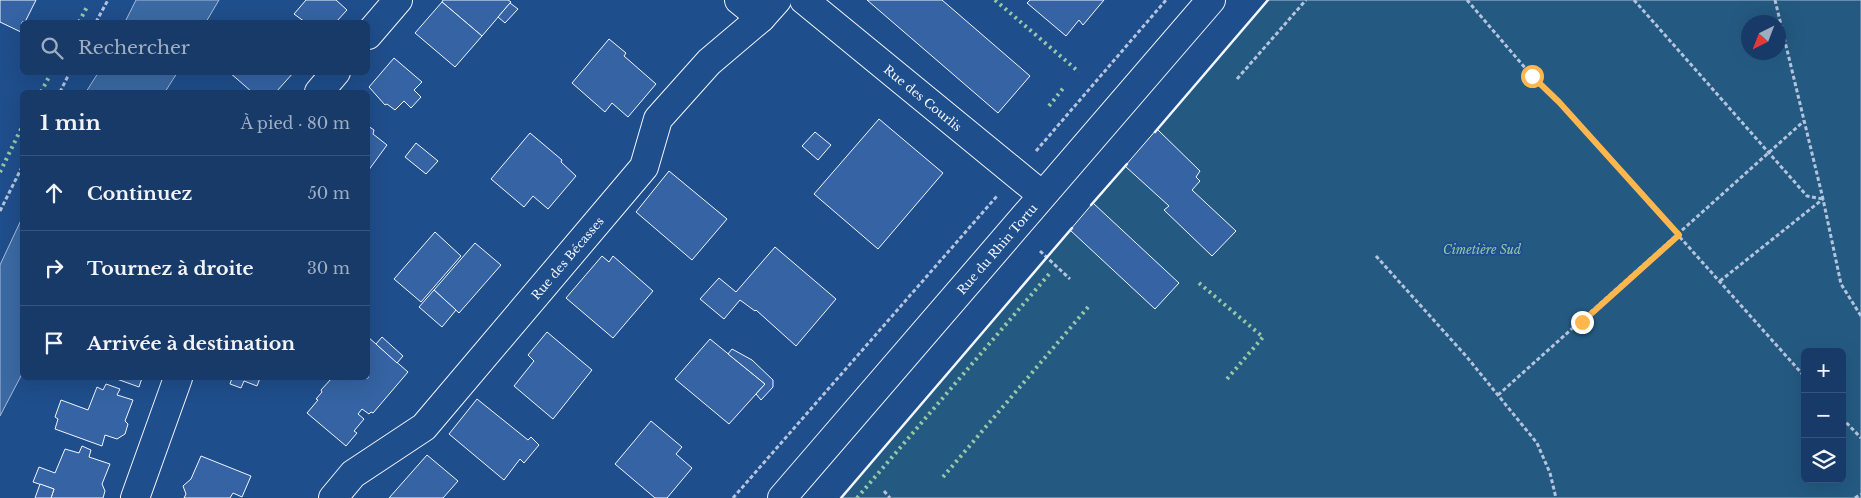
<!DOCTYPE html>
<html lang="fr">
<head>
<meta charset="utf-8">
<style>
  :root { --surface:#173a69; --page:#244571; --text:#f1f3f6; --muted:#9eadc0; --line:#36547d }
  body { margin:0; font-family:"Libre Baskerville",serif; background:var(--page); color:var(--text) }
  .controls { position:absolute; right:15px; bottom:15px; display:grid; overflow:hidden; border-radius:8px; box-shadow:0 5px 20px #0002 }
  .controls button { width:45px; height:45px; display:grid; place-items:center; padding:0; border:0; border-bottom:1px solid var(--line); background:var(--surface); color:var(--text); font:25px sans-serif }
  .compass { position:absolute; left:1741px; top:15px; width:45px; height:45px; border-radius:50%; background:var(--surface); box-shadow:0 5px 20px #0002; rotate:222deg }
  .stop { position:absolute; width:15px; height:15px; margin:-11px; border:4px solid #ffb74d; border-radius:50%; background:#fff }
  .stop.end { background:#ffb74d; border-color:#fff; box-shadow:0 1px 5px #0008 }
  .list { margin:0; padding:0; list-style:none }
  h2 { display:flex; justify-content:space-between; align-items:center; height:65px; margin:0; padding:0 20px; font-size:21px }
  h2 small { font-size:16px; font-weight:400; color:var(--muted) }
  .list li { display:grid; grid-template-columns:32px 1fr auto; gap:15px; align-items:center; box-sizing:border-box; height:75px; padding:0 20px; border-top:1px solid var(--line) }
  .list b { display:block; font-size:19px; white-space:nowrap }
  .list em { font-size:16px; font-style:normal; color:var(--muted) }
  .icon { flex:none; width:28px; height:28px; fill:none; stroke:currentColor; stroke-width:2; stroke-linecap:round; stroke-linejoin:round }
  .map { position:relative; flex:none; width:1861px; height:498px; overflow:hidden }
  .search { position:absolute; background:var(--surface); box-shadow:0 5px 20px #0002; left:20px; top:20px; width:350px; height:55px; display:flex; align-items:center; gap:12px; box-sizing:border-box; padding:0 18px; border-radius:8px; color:var(--muted); font-size:19px }
  .panel { position:absolute; background:var(--surface); box-shadow:0 5px 20px #0002; left:20px; top:90px; width:350px; height:290px; border-radius:8px }
  .map>svg:first-child { display:block }
</style>
</head>
<body>
<div class="map">
<svg width="1861" height="498" viewBox="0 0 1861 498">
  <rect width="100%" height="100%" fill="#1f4e8c"/>
  <path fill="#245a82" stroke="#a8bbd7" fill-rule="evenodd" d="M1268 0H1861V498H841ZM1748 22H1778V52H1748ZM1805 352H1842V479H1805Z"/>
  <g fill="#3b69a3" stroke="#a8bbd7">
    <path d="M136 0H219L206 22H125Z"/>
    <path d="M98 73V72L177 73 165 92H86Z"/>
    <path d="M22 218V374L0 416V265Z"/>
  </g>
  <g fill="#3563a3" stroke="#f2f6ff">
    <path d="M0 0H36L25 22H22L21 32 0 22Z"/>
    <path d="M306 0H336L347 10 336 22H305L294 14Z"/>
    <path d="M443 0H508L511 2 482 36 442 2Z"/>
    <path d="M867 0H942L1030 76 998 113Z"/>
    <path d="M1030 0H1104L1083 25 1079 20 1066 36 1027 3Z"/>
    <path d="M442 2 482 36 455 67 415 33Z"/>
    <path d="M510 3 518 9 505 23 498 17Z"/>
    <path d="M609 39 626 53 624 56 656 84 628 117 612 103 605 112 572 83Z"/>
    <path d="M394 58 422 82 414 90 421 97 411 108 404 101 395 110 387 104 385 105 369 87Z"/>
    <path d="M229 72H294L276 92H252Z"/>
    <path d="M879 119 943 173 878 249 814 194Z"/>
    <path d="M368 126 374 130 373 134 387 145 368 171Z"/>
    <path d="M1157 129 1200 171 1196 177 1200 181 1192 190 1236 231 1212 256 1164 210 1169 206 1125 166Z"/>
    <path d="M815 132 831 145 818 160 802 146Z"/>
    <path d="M530 133 562 160 561 162 576 176 548 209 533 196 524 207 491 179Z"/>
    <path d="M416 143 438 161 426 174 405 157Z"/>
    <path d="M669 171 727 219 692 260 636 212Z"/>
    <path d="M1093 203 1179 283 1155 309 1070 230Z"/>
    <path d="M435 232 461 256 421 302 394 279Z"/>
    <path d="M475 243 501 265 459 313 434 290Z"/>
    <path d="M775 247 836 299 796 346 756 310 755 311 740 300 724 319 700 299 719 278 736 292Z"/>
    <path d="M602 256 609 262 613 256 653 291 613 338 566 298Z"/>
    <path d="M434 290 456 310 442 327 419 307Z"/>
    <path d="M547 332 592 370 553 419 514 386 534 361 528 355Z"/>
    <path d="M368 337 408 372 373 413 371 412 369 414 362 409 358 414 364 419 354 431 357 433 346 446 307 413 318 400 316 399 322 392 321 390 332 378H368Z"/>
    <path d="M382 337 403 356 397 363 376 344Z"/>
    <path d="M710 339 765 384 729 424 675 379Z"/>
    <path d="M732 349 752 360 773 380V387L761 400 756 394 765 384 728 354Z"/>
    <path d="M114 378H142L139 387Z"/>
    <path d="M232 378H260L257 386 244 381 241 388 230 384Z"/>
    <path d="M106 384 120 389 117 395 133 400 125 421 128 424 125 434 117 439 105 435 102 446 55 429 58 419 55 417 61 400 88 410 97 387 103 390Z"/>
    <path d="M477 399 528 440 531 437 539 445 524 463 520 459 504 480 449 434Z"/>
    <path d="M651 421 682 447 676 454 692 468 667 498H655L615 464Z"/>
    <path d="M82 446 91 450 89 457 110 464 102 484 105 491 103 498H51L54 489 33 482 39 467 55 473 65 449 79 453Z"/>
    <path d="M427 455 458 481 443 498H389Z"/>
    <path d="M201 456 251 476 242 497 233 493 230 498H184L186 494 183 486 191 479Z"/>
    <path d="M40 484 54 489 51 498H35Z"/>
  </g>
  <g fill="none" stroke-linecap="round" stroke-linejoin="round">
    <defs>
      <g id="minor">
        <path d="M739 0 761 18"/>
        <path id="s1" d="M804 0 1042 195"/>
        <path d="M368 35 398 0"/>
        <path d="M319 92 336 72"/>
        <path d="M135 498 178 378"/>
        <path id="s2" d="M333 498 353 474 424 427 644 167 658 119 709 62 761 18 777 0"/>
      </g>
      <g id="tertiary">
        <path id="s3" d="M782 498 1211 0"/>
      </g>
    </defs>
    <use href="#minor" stroke="#f2f6ff" stroke-width="30"/>
    <use href="#tertiary" stroke="#f2f6ff" stroke-width="30"/>
    <g stroke="#b3c4dc" stroke-width="3" stroke-dasharray="4 2.5" stroke-linecap="butt">
      <path d="M1467 0 1532 76 1559 102 1805 377"/>
      <path d="M1634 0 1807 196 1823 199"/>
      <path d="M1775 0 1823 199 1841 284 1861 316"/>
      <path d="M96 22 108 0"/>
      <path d="M1237 79 1306 0"/>
      <path d="M60 92 70 72"/>
      <path d="M1036 151 1166 0"/>
      <path d="M0 211 22 167"/>
      <path d="M1040 251 1070 279"/>
      <path d="M1376 256 1466 356 1537 443 1550 473 1556 498"/>
      <path d="M1720 281 1823 199"/>
      <path d="M1498 395 1804 121"/>
      <path d="M1842 418 1861 438"/>
      <path d="M884 491 890 498"/>
      <path d="M733 498 997 196"/>
      <path d="M1855 498 1861 494"/>
    </g>
    <use href="#minor" stroke="#1f4e8c" stroke-width="28"/>
    <use href="#tertiary" stroke="#1f4e8c" stroke-width="28"/>
    <g stroke="#97c8a6" stroke-width="4" stroke-dasharray="2.5 4" stroke-linecap="butt">
      <path d="M995 0 1079 72"/>
      <path d="M79 22 88 5"/>
      <path d="M41 92 50 75"/>
      <path d="M1049 106 1065 86"/>
      <path d="M0 172 22 127"/>
      <path d="M1199 283 1263 337 1227 379"/>
      <path d="M943 477 1089 306"/>
      <path d="M857 498 1050 273"/>
    </g>
    <g stroke="#f2f6ff" stroke-width="2.5">
      <path d="M1155 132 1268 0"/>
      <path d="M1091 205 1127 164"/>
      <path d="M841 498 1072 228"/>
    </g>
  </g>
  <g fill="none" stroke-linecap="round" stroke-linejoin="round">
    <path stroke="#ffb74d" stroke-width="6" d="M1532 76 1559 102 1679 235 1582 322"/>
  </g>
  <g text-anchor="middle" dominant-baseline="central" stroke-width="4" stroke-linejoin="round" paint-order="stroke">
    <g font-size="12" fill="#f2f6ff" stroke="#1f4e8c">
      <text stroke="none"><textPath href="#s1" startOffset="154">Rue des Courlis</textPath></text>
      <text stroke="none"><textPath href="#s3" startOffset="329">Rue du Rhin Tortu</textPath></text>
      <text stroke="none"><textPath href="#s2" startOffset="338">Rue des Bécasses</textPath></text>
    </g>
    <g font-size="12" font-style="italic" fill="#97c8a6" stroke="#1f4e8c">
      <text x="1482" y="249">Cimetière Sud</text>
    </g>
  </g>
</svg>
<div class="controls">
<button>+</button>
<button>−</button>
<button><svg class="icon" aria-label="layers" viewBox="0 0 24 24"><path d="M12 4l9 5-9 5-9-5zM3 14l9 5 9-5"/></svg></button>
</div>
<svg class="compass" viewBox="-18 -18 36 36"><path d="M0-13l5 13h-10z" fill="#e53935"/><path d="M0 13l5-13h-10z" fill="#9eadc0"/></svg>
<div class="stop" style="left:1532px;top:76px"></div>
<div class="stop end" style="left:1582px;top:322px"></div>
<div class="search"><svg class="icon" aria-label="search" viewBox="0 0 24 24"><circle cx="10" cy="10" r="6"/><path d="M15 15l6 6"/></svg>Rechercher</div>
<section class="panel">
<h2>1 min<small>À pied · 80 m</small></h2>
<ul class="list">
<li><svg class="icon" aria-label="ahead" viewBox="0 0 24 24"><path d="M12 20V5M6 11l6-6 6 6"/></svg><div><b>Continuez</b></div><em>50 m</em></li>
<li><svg class="icon" aria-label="right" viewBox="0 0 24 24"><path d="M7 20v-9h11M14 6l5 5-5 5"/></svg><div><b>Tournez à droite</b></div><em>30 m</em></li>
<li><svg class="icon" aria-label="arrive" viewBox="0 0 24 24"><path d="M6 21V4h12l-3 4 3 4H6"/></svg><div><b>Arrivée à destination</b></div></li>
</ul>
</section>
</div>
</body>
</html>
